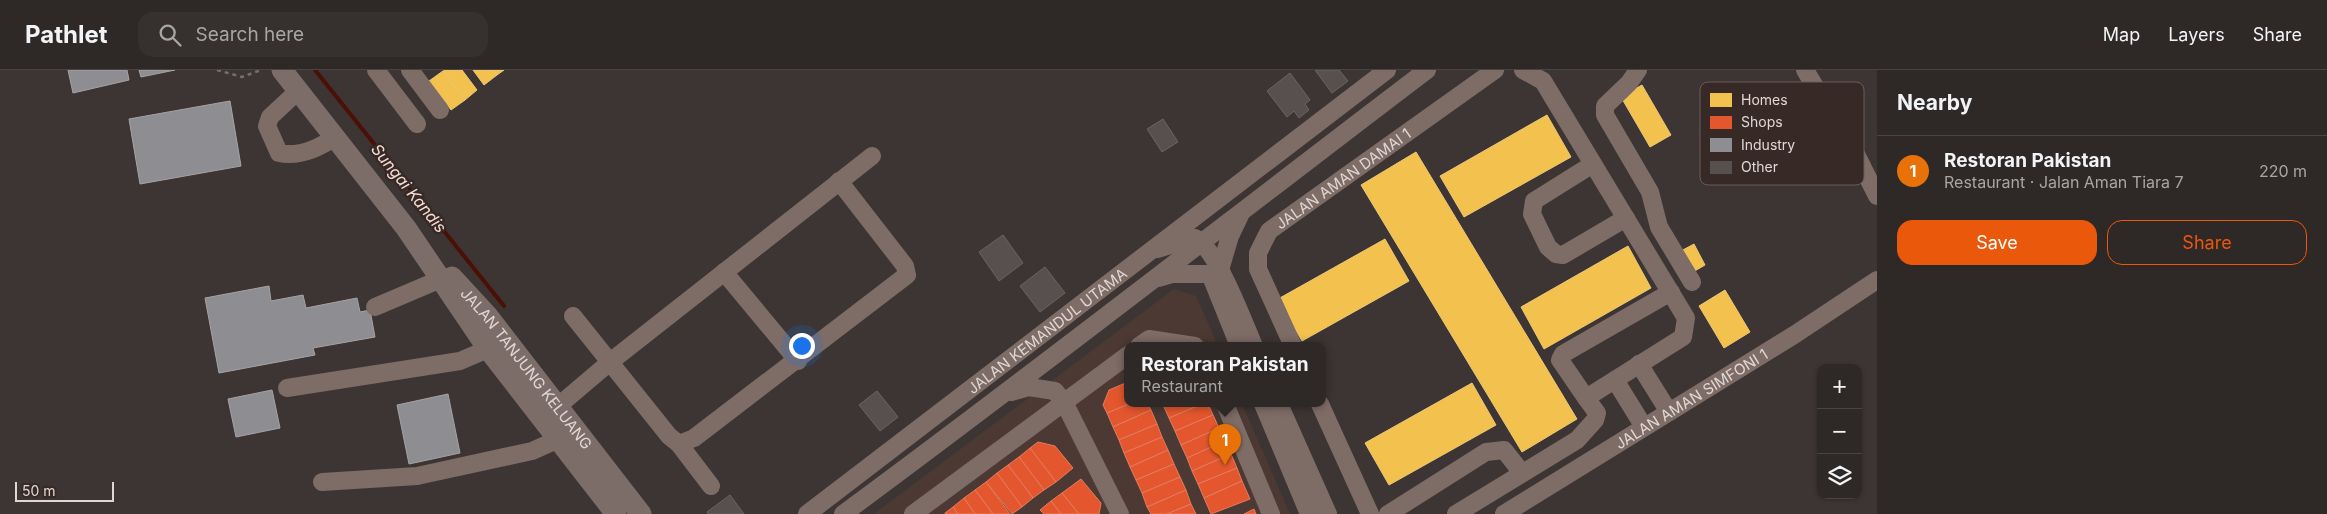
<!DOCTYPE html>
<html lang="en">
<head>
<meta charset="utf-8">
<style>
  :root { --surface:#2e2826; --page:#36302e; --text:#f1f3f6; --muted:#a7a6a7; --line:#494443; --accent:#ea580c }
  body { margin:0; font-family:Inter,sans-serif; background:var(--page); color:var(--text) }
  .controls { position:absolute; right:15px; bottom:15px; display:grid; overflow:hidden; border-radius:10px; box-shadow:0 1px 4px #0004 }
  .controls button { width:45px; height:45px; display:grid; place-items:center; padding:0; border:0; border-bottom:1px solid var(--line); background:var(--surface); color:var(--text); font:25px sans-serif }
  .scale { position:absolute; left:15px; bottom:12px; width:99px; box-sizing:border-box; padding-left:5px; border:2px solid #e0d7d4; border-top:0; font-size:14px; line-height:18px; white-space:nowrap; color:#e0d7d4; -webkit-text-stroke:4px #372925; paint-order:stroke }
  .you { position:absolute; left:801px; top:275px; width:18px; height:18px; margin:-12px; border:4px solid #fff; border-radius:50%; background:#1a73e8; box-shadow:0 0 0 8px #1a73e833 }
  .badge { display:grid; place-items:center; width:32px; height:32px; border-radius:50%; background:var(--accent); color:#fff; font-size:16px; font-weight:700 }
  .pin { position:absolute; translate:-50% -41px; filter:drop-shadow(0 1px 2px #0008) }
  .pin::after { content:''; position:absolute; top:26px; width:18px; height:15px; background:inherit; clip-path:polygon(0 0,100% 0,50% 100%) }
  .popup { position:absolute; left:1124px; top:272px; width:202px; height:65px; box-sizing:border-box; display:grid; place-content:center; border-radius:10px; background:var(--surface); filter:drop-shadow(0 1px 4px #0005); font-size:16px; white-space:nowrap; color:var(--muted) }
  .popup b { font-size:19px; color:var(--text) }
  .popup::after { content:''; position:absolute; left:50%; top:100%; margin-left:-10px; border:10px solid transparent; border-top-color:var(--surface) }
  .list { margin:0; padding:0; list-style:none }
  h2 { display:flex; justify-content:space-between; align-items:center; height:65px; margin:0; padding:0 20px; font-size:21px }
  h2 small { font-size:16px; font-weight:400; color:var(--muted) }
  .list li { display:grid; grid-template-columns:32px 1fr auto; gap:15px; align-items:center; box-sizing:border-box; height:70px; padding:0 20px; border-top:1px solid var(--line) }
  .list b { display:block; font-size:19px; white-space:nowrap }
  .list p { margin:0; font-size:16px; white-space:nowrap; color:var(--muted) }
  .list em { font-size:16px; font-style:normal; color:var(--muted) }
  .actions { display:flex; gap:10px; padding:15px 20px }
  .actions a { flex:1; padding:11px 0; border:1px solid var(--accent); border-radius:15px; text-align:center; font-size:18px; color:var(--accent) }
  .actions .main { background:var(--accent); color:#fff }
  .icon { flex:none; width:28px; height:28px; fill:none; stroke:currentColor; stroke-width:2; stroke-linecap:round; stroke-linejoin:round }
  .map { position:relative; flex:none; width:1877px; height:444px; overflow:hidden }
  header { display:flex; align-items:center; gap:30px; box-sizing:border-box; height:70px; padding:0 25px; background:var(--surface); border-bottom:1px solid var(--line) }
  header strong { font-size:24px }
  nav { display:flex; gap:28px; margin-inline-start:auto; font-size:18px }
  .search { width:350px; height:45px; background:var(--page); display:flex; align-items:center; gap:12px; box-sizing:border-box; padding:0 18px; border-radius:15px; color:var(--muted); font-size:19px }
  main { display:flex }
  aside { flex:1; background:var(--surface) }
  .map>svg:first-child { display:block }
</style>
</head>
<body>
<header>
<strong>Pathlet</strong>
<div class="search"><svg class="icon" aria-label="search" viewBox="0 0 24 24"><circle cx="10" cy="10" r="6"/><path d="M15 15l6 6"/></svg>Search here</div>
<nav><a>Map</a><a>Layers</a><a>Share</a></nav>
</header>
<main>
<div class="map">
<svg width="1877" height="444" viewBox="0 0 1877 444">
  <rect width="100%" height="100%" fill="#3d3533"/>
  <path fill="#4c3934" d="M1174 219 1196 226 1218 276H1128V334H1242L1290 444H874Z"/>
  <g fill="#f2c14e" stroke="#edc876">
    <path d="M445 0H462L477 20 465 30 443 1Z"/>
    <path d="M473 0H494L497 5 484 15Z"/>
    <path d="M494 0H504L497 5Z"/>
    <path d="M443 1 465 30 451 40 429 11Z"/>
    <path d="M1642 15 1671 65 1650 77 1621 27Z"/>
    <path d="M1547 45 1571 87 1464 147 1440 106Z"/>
    <path d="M1717 52 1730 72 1713 83 1700 63Z"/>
    <path d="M1416 82 1577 349 1522 382 1361 115Z"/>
    <path d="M1385 169 1409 211 1302 271 1278 229Z"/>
    <path d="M1694 174 1705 195 1693 202 1681 181Z"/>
    <path d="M1628 176 1651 218 1544 279 1521 237Z"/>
    <path d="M1725 220 1750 262 1724 278 1699 236Z"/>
    <path d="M1472 313 1496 355 1389 415 1365 373Z"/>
  </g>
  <g fill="#e4572e" stroke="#e37d60">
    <path d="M1128 312 1129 334 1107 343 1103 335 1109 320Z"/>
    <path d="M1129 334H1148L1151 340 1113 357 1107 343Z"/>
    <path d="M1166 334H1202L1169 348 1163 335Z"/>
    <path d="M1202 334H1208L1213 345 1175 361 1169 348Z"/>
    <path d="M1151 340 1157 354 1119 370 1113 357Z"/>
    <path d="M1213 345 1219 358 1181 375 1175 361Z"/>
    <path d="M1157 354 1162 367 1124 383 1119 370Z"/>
    <path d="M1219 358 1225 371 1187 388 1181 375Z"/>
    <path d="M1162 367 1168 380 1130 397 1124 383Z"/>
    <path d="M1225 371 1231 384 1192 401 1187 388Z"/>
    <path d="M1038 372 1055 376 1073 398 1056 412 1030 378Z"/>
    <path d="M1030 378 1056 412 1044 420 1019 387Z"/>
    <path d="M1168 380 1174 394 1136 410 1130 397Z"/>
    <path d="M1231 384 1237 398 1198 414 1192 401Z"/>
    <path d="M1019 387 1044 420 1033 428 1008 395Z"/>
    <path d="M1174 394 1180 407 1142 423 1136 410Z"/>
    <path d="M1008 395 1033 428 1022 437 997 403Z"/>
    <path d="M1237 398 1242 411 1204 428 1198 414Z"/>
    <path d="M997 403 1022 437 1012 444 986 412Z"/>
    <path d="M1180 407 1186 420 1147 437 1142 423Z"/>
    <path d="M1081 409 1101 433 1099 444H1079L1062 423Z"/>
    <path d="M1242 411 1250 429 1211 444 1204 428Z"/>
    <path d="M986 412 1010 444H993L975 420Z"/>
    <path d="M975 420 993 444H975L964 428Z"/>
    <path d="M1186 420 1191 434 1167 444H1151L1147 437Z"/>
    <path d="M1062 423 1079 444H1061L1051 431Z"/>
    <path d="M964 428 975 444H958L953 437Z"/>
    <path d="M1051 431 1061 444H1044L1040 440Z"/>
    <path d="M1191 434 1196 444H1167Z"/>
    <path d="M953 437 958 444H945V443Z"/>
    <path d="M1254 439 1256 444H1244Z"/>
  </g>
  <g fill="#8d8d92" stroke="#a6a3a6">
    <path d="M68 0H127L129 10 73 23Z"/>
    <path d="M139 0H175L141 7Z"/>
    <path d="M230 31 241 96 140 114 129 49Z"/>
    <path d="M269 216 271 231 303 225 306 238 357 228 360 242 370 240 375 267 313 278 315 285 219 303 205 228Z"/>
    <path d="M272 320 280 358 236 367 228 329Z"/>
    <path d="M448 324 460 383 409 394 397 335Z"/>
  </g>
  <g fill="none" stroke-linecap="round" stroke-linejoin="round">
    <path stroke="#4b1005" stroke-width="4" d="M315 0 504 236"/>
  </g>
  <g fill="#57504e" stroke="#6b6462">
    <path d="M1315 0H1339L1348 11 1332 23Z"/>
    <path d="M1290 3 1310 30 1305 34 1309 40 1299 48 1294 41 1287 47 1267 21Z"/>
    <path d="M1163 49 1178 72 1162 82 1147 59Z"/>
    <path d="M1003 165 1023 193 999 211 979 182Z"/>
    <path d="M1045 197 1065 223 1040 242 1020 216Z"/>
    <path d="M877 321 898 347 880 361 859 335Z"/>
    <path d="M730 425 744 444H708L707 442Z"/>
  </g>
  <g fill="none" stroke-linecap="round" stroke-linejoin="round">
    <path stroke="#7b6e6a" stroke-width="2.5" stroke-dasharray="4 4" stroke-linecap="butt" d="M217 0 242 7 261 0"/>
    <g stroke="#7e6c67" stroke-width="18">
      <path d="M376 0 417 54"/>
      <path d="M410 0 440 40"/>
      <path d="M1638 0 1629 13 1605 36V45L1650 122 1659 157 1692 212"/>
      <path d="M1805 0 1856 84 1877 126"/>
      <path d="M298 21 270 47 267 56 279 83C299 87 318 79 335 67"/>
      <path d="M1593 94 1534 131 1532 144 1548 177 1556 184 1563 185 1626 148"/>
      <path d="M1157 179 1195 168C1217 179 1243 251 1254 276"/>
      <path d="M1220 200 1230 166 1241 143"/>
      <path d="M724 202 798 291"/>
      <path d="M1158 208 1172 204H1210"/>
      <path d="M1212 209 1239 276"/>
      <path d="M375 237 441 209"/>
      <path d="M573 246 669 366 679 374 711 416"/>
      <path d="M1139 276 1149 269 1195 276"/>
      <path id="s1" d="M1293 276 1258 199V183L1269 161 1495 0"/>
      <path d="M1639 294 1669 342"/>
      <path d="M1615 310 1644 357"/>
      <path d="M287 318 460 291 488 279"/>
      <path d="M1011 322 1029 317 1055 321 1065 334 1120 444"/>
      <path d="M1586 328 1560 290 1563 284 1671 222"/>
      <path d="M1225 334 1271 444"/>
      <path d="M1263 334 1309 444"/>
      <path d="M1279 334 1328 444"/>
      <path d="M1320 334 1370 444"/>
      <path d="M557 337 610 292 872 86"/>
      <path d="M679 374 694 368 907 205 905 196 839 111"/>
      <path d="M322 412 417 406 532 381 559 369"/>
      <path id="s2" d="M807 444 1387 0"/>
      <path d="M843 444C1040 299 1232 148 1427 0"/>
      <path d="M913 444 1128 285"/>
      <path d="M1388 444 1486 382 1504 380 1522 403"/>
      <path d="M1456 444 1577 370 1595 350 1597 343 1586 328 1683 267 1686 248 1543 11 1523 0"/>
      <path id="s3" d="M1504 444 1794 265 1877 210"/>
    </g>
    <g stroke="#7c6d69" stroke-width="21">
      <path d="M282 0 406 158 488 279 616 444"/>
      <path id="s4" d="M452 207 487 245 641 444"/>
    </g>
  </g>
  <g text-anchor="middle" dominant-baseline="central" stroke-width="5" stroke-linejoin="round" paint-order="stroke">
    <g font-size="15" fill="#e0d7d4" stroke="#372925">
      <text stroke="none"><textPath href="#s1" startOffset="216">JALAN AMAN DAMAI 1</textPath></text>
      <text stroke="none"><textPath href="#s2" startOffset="302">JALAN KEMANDUL UTAMA</textPath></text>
      <text stroke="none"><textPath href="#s4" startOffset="118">JALAN TANJUNG KELUANG</textPath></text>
      <text stroke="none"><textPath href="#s3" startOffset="220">JALAN AMAN SIMFONI 1</textPath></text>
    </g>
    <g font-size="16" font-style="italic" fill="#f7ddd6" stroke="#372925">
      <text transform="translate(409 118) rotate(51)">Sungai Kandis</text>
    </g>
  </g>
  <rect x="1700" y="12" width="164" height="103" rx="8" fill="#372925" stroke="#6a5d5a" stroke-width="1"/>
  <rect x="1710" y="23" width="22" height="14" fill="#f2c14e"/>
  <rect x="1710" y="46" width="22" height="13" fill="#e4572e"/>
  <rect x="1710" y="68" width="22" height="14" fill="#8d8d92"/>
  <rect x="1710" y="91" width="22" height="13" fill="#57504e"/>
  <g font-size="14" fill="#e0d7d4">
    <text x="1741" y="35">Homes</text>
    <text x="1741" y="57">Shops</text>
    <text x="1741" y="80">Industry</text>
    <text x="1741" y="102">Other</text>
  </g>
</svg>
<div class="controls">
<button>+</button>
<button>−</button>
<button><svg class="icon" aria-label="layers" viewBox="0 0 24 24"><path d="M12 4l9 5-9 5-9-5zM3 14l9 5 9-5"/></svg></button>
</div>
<div class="scale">50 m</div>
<div class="you"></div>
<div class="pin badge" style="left:1225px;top:395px;background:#e8710a">1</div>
<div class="popup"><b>Restoran Pakistan</b>Restaurant</div>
</div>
<aside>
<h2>Nearby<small></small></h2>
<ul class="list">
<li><span class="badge" style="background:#e8710a">1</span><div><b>Restoran Pakistan</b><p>Restaurant · Jalan Aman Tiara 7</p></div><em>220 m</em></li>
</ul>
<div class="actions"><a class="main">Save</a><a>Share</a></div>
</aside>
</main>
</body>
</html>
